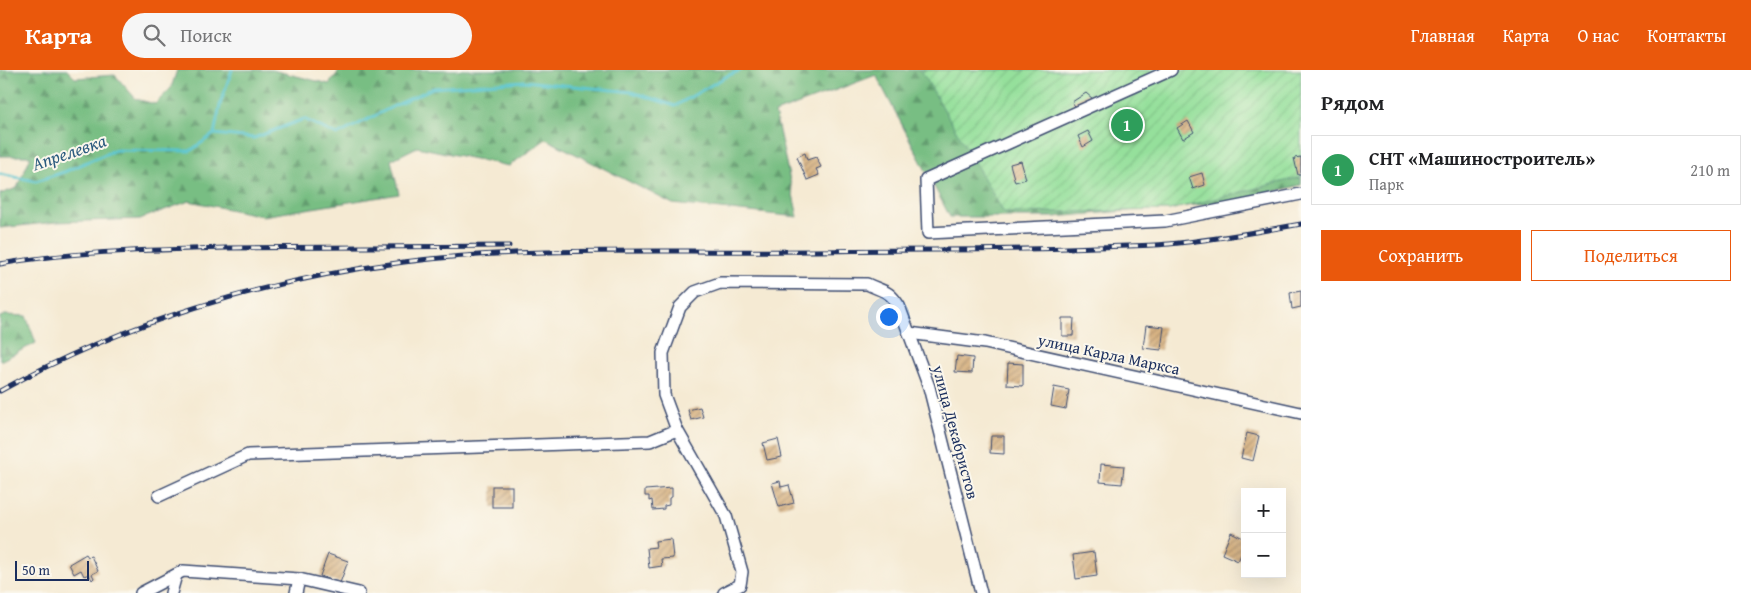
<!DOCTYPE html>
<html lang="ru">
<head>
<meta charset="utf-8">
<style>
  :root { --surface:#fff; --page:#f6f6f6; --text:#202124; --muted:#757577; --line:#e0e0e0; --accent:#ea580c }
  body { margin:0; font-family:"Gentium Book Plus",serif; background:var(--page); color:var(--text) }
  .controls { position:absolute; right:15px; bottom:15px; display:grid; overflow:hidden; border-radius:0px; box-shadow:0 5px 20px #0002 }
  .controls button { width:45px; height:45px; display:grid; place-items:center; padding:0; border:0; border-bottom:1px solid var(--line); background:var(--surface); color:var(--text); font:25px sans-serif }
  .scale { position:absolute; left:15px; bottom:12px; width:74px; box-sizing:border-box; padding-left:5px; border:2px solid #1b2f5e; border-top:0; font-size:14px; line-height:18px; white-space:nowrap; color:#1b2f5e; -webkit-text-stroke:4px #fbf7ec; paint-order:stroke }
  .you { position:absolute; left:888px; top:246px; width:18px; height:18px; margin:-12px; border:4px solid #fff; border-radius:50%; background:#1a73e8; box-shadow:0 0 0 8px #1a73e833 }
  .badge { display:grid; place-items:center; width:32px; height:32px; border-radius:50%; background:var(--accent); color:#fff; font-size:16px; font-weight:700 }
  .pin { position:absolute; translate:-50% -50%; border:2px solid #fff; box-shadow:0 1px 5px #0006 }
  .list { margin:0; padding:0; list-style:none }
  h2 { display:flex; justify-content:space-between; align-items:center; height:65px; margin:0; padding:0 20px; font-size:21px }
  h2 small { font-size:16px; font-weight:400; color:var(--muted) }
  .list li { display:grid; grid-template-columns:32px 1fr auto; gap:15px; align-items:center; box-sizing:border-box; height:70px; margin:0 10px 10px; padding:0 10px; border:1px solid var(--line); border-radius:0px }
  .list b { display:block; font-size:19px; white-space:nowrap }
  .list p { margin:0; font-size:16px; white-space:nowrap; color:var(--muted) }
  .list em { font-size:16px; font-style:normal; color:var(--muted) }
  .actions { display:flex; gap:10px; padding:15px 20px }
  .actions a { flex:1; padding:11px 0; border:1px solid var(--accent); border-radius:0px; text-align:center; font-size:18px; color:var(--accent) }
  .actions .main { background:var(--accent); color:#fff }
  .icon { flex:none; width:28px; height:28px; fill:none; stroke:currentColor; stroke-width:2; stroke-linecap:round; stroke-linejoin:round }
  .map { position:relative; flex:none; width:1301px; height:523px; overflow:hidden }
  header { display:flex; align-items:center; gap:30px; box-sizing:border-box; height:70px; padding:0 25px; background:var(--accent); color:#fff }
  header strong { font-size:24px }
  nav { display:flex; gap:28px; margin-inline-start:auto; font-size:18px }
  .search { width:350px; height:45px; background:var(--page); display:flex; align-items:center; gap:12px; box-sizing:border-box; padding:0 18px; border-radius:28px; color:var(--muted); font-size:19px }
  main { display:flex }
  aside { flex:1; background:var(--surface) }
  .map>svg:first-child { display:block }
</style>
</head>
<body>
<header>
<strong>Карта</strong>
<div class="search"><svg class="icon" aria-label="search" viewBox="0 0 24 24"><circle cx="10" cy="10" r="6"/><path d="M15 15l6 6"/></svg>Поиск</div>
<nav><a>Главная</a><a>Карта</a><a>О нас</a><a>Контакты</a></nav>
</header>
<main>
<div class="map">
<svg width="1301" height="523" viewBox="0 0 1301 523">
  <defs>
    <pattern id="forest-firs" width="22" height="20" patternUnits="userSpaceOnUse" patternTransform="scale(1.25)"><rect width="22" height="20" fill="#78be83"/><path d="M5 1l3.5 6h-7zM16 11l3.5 6h-7z" fill="#629b6e"/></pattern>
    <pattern id="garden-furrows" width="10" height="10" patternUnits="userSpaceOnUse" patternTransform="scale(1.25)"><rect width="10" height="10" fill="#95e09b"/><path d="M-1 1l2-2M0 10L10 0M9 11l2-2" fill="none" stroke="#80c088"/></pattern>
    <pattern id="building-hatch" width="6" height="6" patternUnits="userSpaceOnUse" patternTransform="scale(1.25)"><rect width="6" height="6" fill="#d7b282"/><path d="M-1 1l2-2M0 6l6-6M5 7l2-2" fill="none" stroke="#ae916e"/></pattern>
  </defs>
  <rect width="100%" height="100%" fill="#fbf7ec"/>
  <filter id="ink" filterUnits="userSpaceOnUse"><feTurbulence type="fractalNoise" baseFrequency=".02" numOctaves="2"/><feDisplacementMap in="SourceGraphic" scale="10" xChannelSelector="R" yChannelSelector="G"/><feConvolveMatrix kernelMatrix="1 2 1 2 8 2 1 2 1" color-interpolation-filters="sRGB"/></filter>
  <filter id="wash" filterUnits="userSpaceOnUse"><feTurbulence type="fractalNoise" baseFrequency=".0096" numOctaves="4" result="noise"/><feDisplacementMap in="SourceGraphic" scale="20" xChannelSelector="R" yChannelSelector="G"/><feGaussianBlur stdDeviation="1.12" result="paint"/><feColorMatrix in="noise" values="0 0 0 0 0 0 0 0 0 0 0 0 0 0 0 0 0 1.4 0 .05"/><feComposite in="paint" operator="in"/></filter>
  <g filter="url(#wash)">
    <rect width="100%" height="100%" fill="#f5ead3"/>
    <g fill="url(#forest-firs)" stroke="#4a7670">
      <path d="M0 0H67L75 8 115 5 136 29 155 34 171 18 177 0H272L329 14 340 0H1038L1301 85V115L1233 132 1054 147H950L876 5 775 43 798 147 673 134 546 69 509 96 417 77 391 90 399 124 263 146 189 131 140 149 56 152 0 158V124L17 118 31 86H0Z"/>
      <path d="M5 245 26 246 36 273 0 291V247Z"/>
    </g>
    <path fill="url(#garden-furrows)" stroke="#58887c" d="M921 0H1301V107L1170 140 1004 143Z"/>
    <g fill="none" stroke-linecap="round" stroke-linejoin="round">
      <g stroke="#58c5cf" stroke-width="3">
        <path d="M214 64 221 31 232 0"/>
        <path d="M0 104 36 111 64 102 115 80 190 81 214 64 254 68 304 49 337 65 394 36 433 18 524 11 632 22 675 36 727 6 741 0"/>
      </g>
    </g>
    <g id="blocks">
      <g fill="url(#building-hatch)">
        <path d="M1086 23 1093 29 1077 39 1072 32Z"/>
        <path d="M1188 51 1194 62 1183 69 1177 58Z"/>
        <path d="M1088 61 1093 71 1083 77 1078 66Z"/>
        <path d="M805 83 807 90 816 87 821 97 816 99 819 105 807 110 797 87Z"/>
        <path d="M1301 87V105H1298L1294 88Z"/>
        <path d="M1021 91 1026 109 1015 112 1010 94Z"/>
        <path d="M1202 103 1205 115 1193 119 1189 107Z"/>
        <path d="M1301 221V237L1292 239 1290 223Z"/>
        <path d="M1062 248H1074L1073 266H1062Z"/>
        <path d="M1146 255 1164 257 1161 280 1143 278Z"/>
        <path d="M957 286 973 288 972 303 955 302Z"/>
        <path d="M1008 293 1023 294V316L1007 315Z"/>
        <path d="M1054 317 1069 320 1066 339 1051 336Z"/>
        <path d="M700 337 703 347 691 350 688 340Z"/>
        <path d="M1247 363 1259 366 1253 391 1241 388Z"/>
        <path d="M991 366H1004V384L990 383Z"/>
        <path d="M778 369 782 387 767 390 763 373Z"/>
        <path d="M1101 394 1124 396 1122 414 1100 412Z"/>
        <path d="M780 411 781 417 789 415 794 433 779 437 772 413Z"/>
        <rect x="492" y="416" width="20" height="21"/>
        <path d="M672 418V427L669 428V435L664 436V439L653 440 652 430 649 431V426H645V420Z"/>
        <path d="M1231 462 1245 469V477L1238 491 1222 484Z"/>
        <path d="M671 469 673 488 661 489 662 496 649 498 647 478 656 477 655 471Z"/>
        <path d="M1094 482 1097 506 1076 509 1073 485Z"/>
        <path d="M86 484 88 487 91 486 98 501 92 504 94 508 92 510 89 504 84 506 81 500 74 504 69 494Z"/>
        <path d="M328 484 348 491 340 513 320 506Z"/>
      </g>
    </g>
  </g>
  <g filter="url(#ink)">
    <use href="#blocks" fill-opacity="0" stroke="#3c4b70" stroke-width="1"/>
    <g fill="none" stroke-linecap="round" stroke-linejoin="round">
      <defs>
        <g id="minor">
          <path d="M1171 0 926 110 928 163 1165 151 1301 124"/>
          <path d="M909 263 985 273 1301 343"/>
          <path d="M159 426 248 385 650 371 677 360"/>
          <path d="M141 523 183 501 299 509 359 523"/>
          <path d="M171 523 176 505"/>
          <path d="M296 523 299 509"/>
          <path d="M724 523 740 515 742 502 726 446 677 360 664 325 663 283 680 237 695 222 720 213 867 214C884 222 889 220 899 236L929 317 981 523"/>
        </g>
      </defs>
      <use href="#minor" stroke="#3c4b70" stroke-width="14"/>
      <use href="#minor" stroke="#fff" stroke-width="11"/>
      <defs>
        <g id="rail">
          <path d="M0 194C75 181 150 180 226 178 320 177 415 177 509 176"/>
          <path d="M0 321C124 252 264 210 404 192 499 180 594 181 690 181 772 182 854 180 936 180 990 180 1043 179 1096 177 1120 176 1145 176 1169 174 1213 170 1257 162 1301 154"/>
        </g>
      </defs>
      <use href="#rail" stroke="#1b2f5e" stroke-width="5"/>
      <use href="#rail" stroke="#fbf7ec" stroke-width="3" stroke-dasharray="9" stroke-linecap="butt"/>
    </g>
  </g>
  <g text-anchor="middle" dominant-baseline="central" stroke-width="4" stroke-linejoin="round" paint-order="stroke">
    <g font-size="16" fill="#1b2f5e" stroke="#fbf7ec">
      <text transform="translate(1109 284) rotate(12)">улица Карла Маркса</text>
      <text transform="translate(956 362) rotate(75)">улица Декабристов</text>
    </g>
    <g font-size="18" font-style="italic" fill="#2d5c80" stroke="#fbf7ec">
      <text transform="translate(69 82) rotate(-19)">Апрелевка</text>
    </g>
  </g>
</svg>
<div class="controls">
<button>+</button>
<button>−</button>
</div>
<div class="scale">50 m</div>
<div class="you"></div>
<div class="pin badge" style="left:1127px;top:55px;background:#2e9e5b">1</div>
</div>
<aside>
<h2>Рядом<small></small></h2>
<ul class="list">
<li><span class="badge" style="background:#2e9e5b">1</span><div><b>СНТ «Машиностроитель»</b><p>Парк</p></div><em>210 m</em></li>
</ul>
<div class="actions"><a class="main">Сохранить</a><a>Поделиться</a></div>
</aside>
</main>
</body>
</html>
